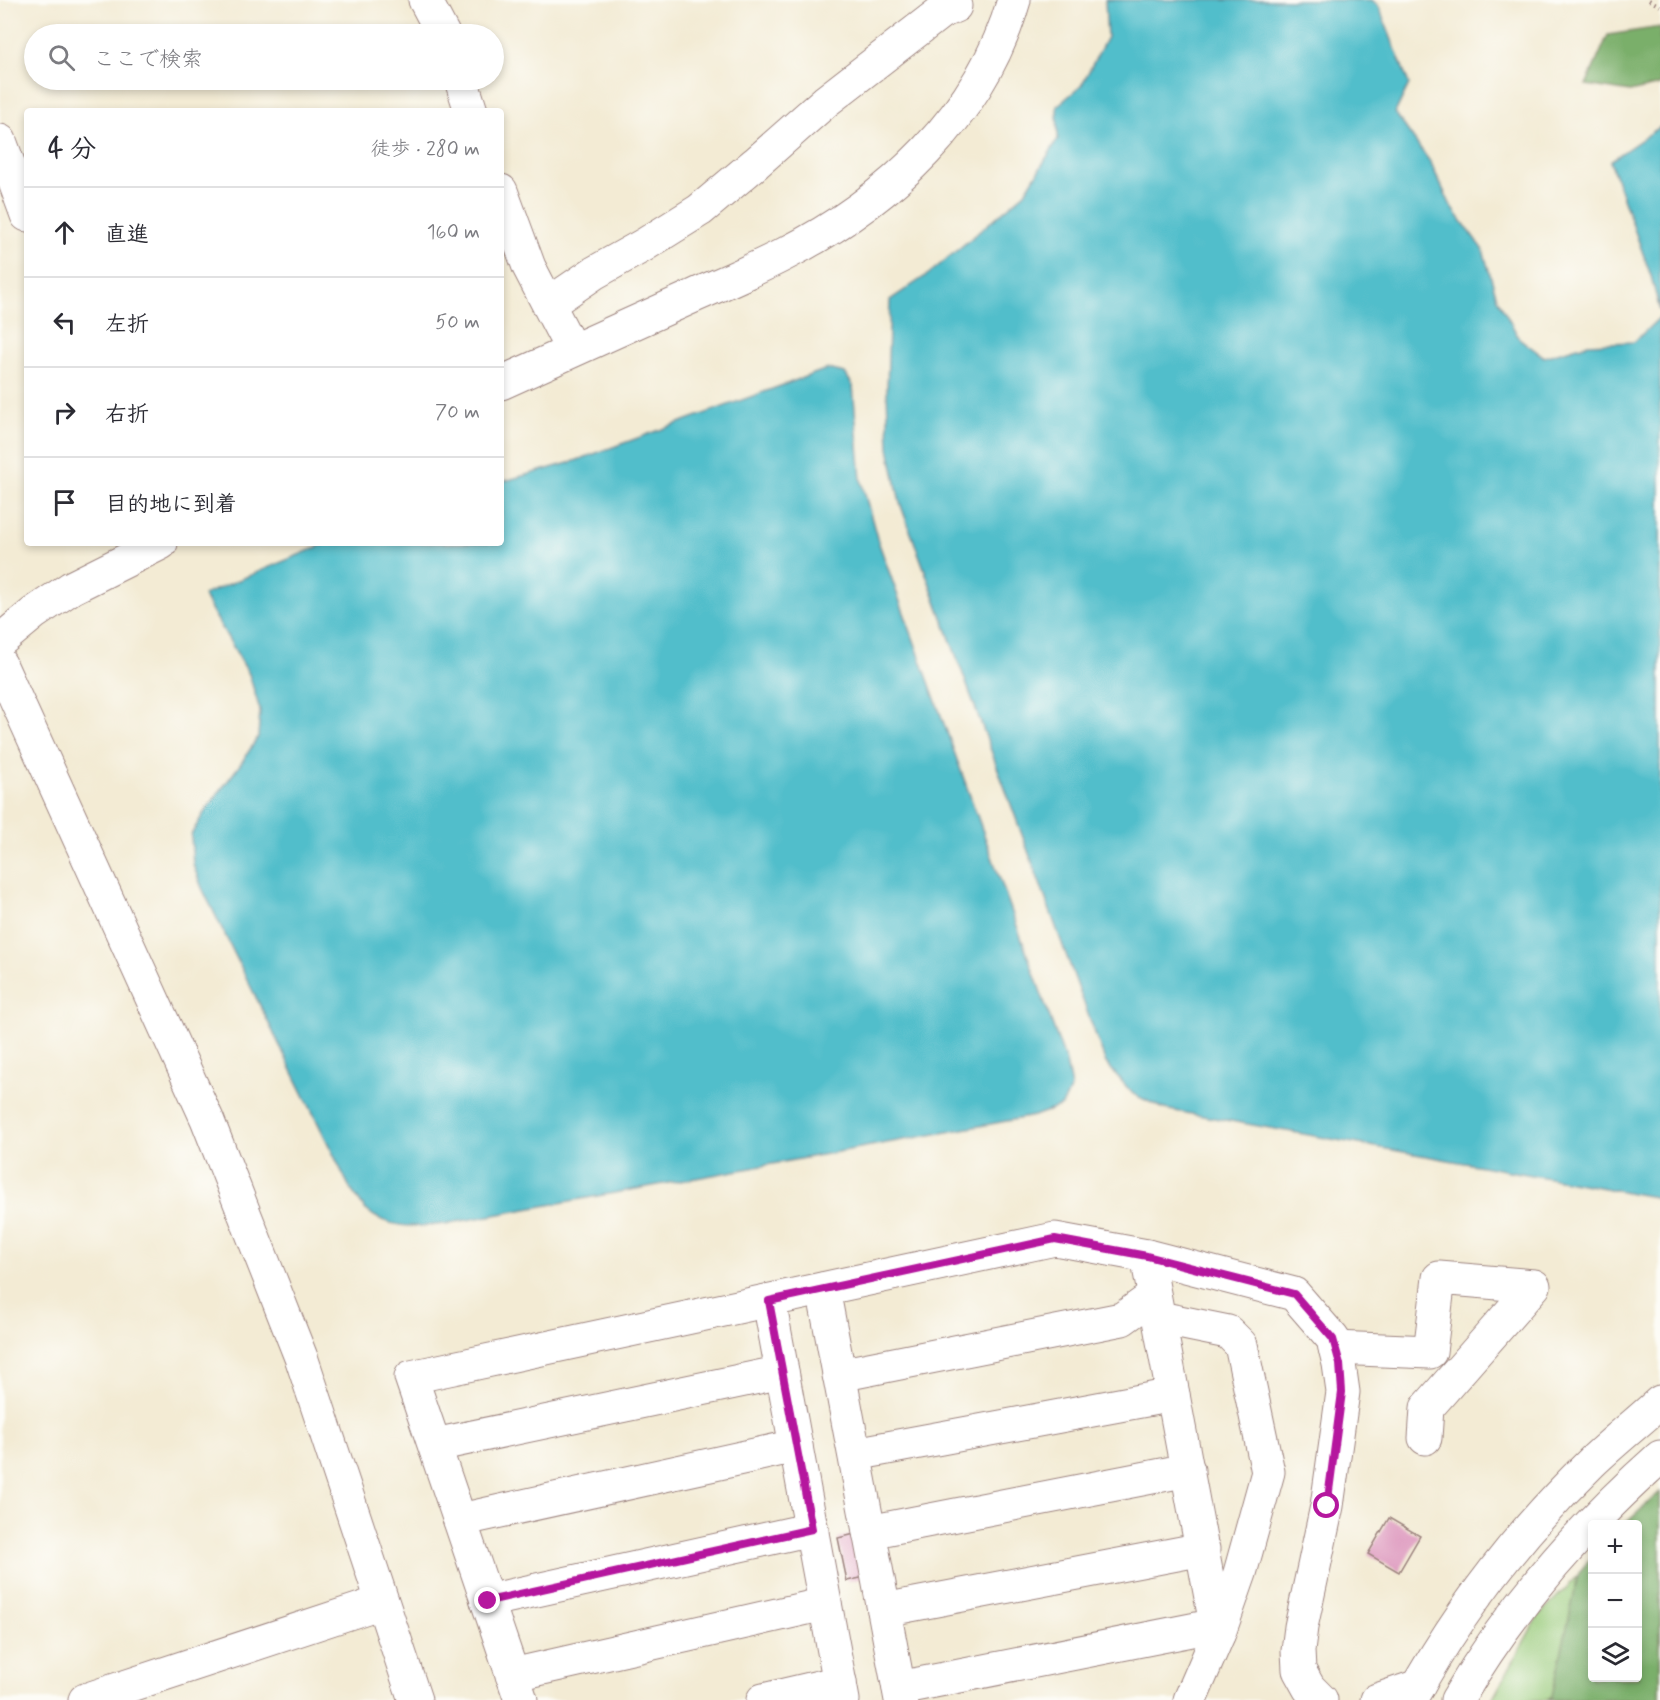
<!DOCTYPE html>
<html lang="ja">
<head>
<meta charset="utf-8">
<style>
  :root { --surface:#fff; --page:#f2f2f3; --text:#2b2b33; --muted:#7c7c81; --line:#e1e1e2 }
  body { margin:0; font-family:Mynerve,"Klee One",sans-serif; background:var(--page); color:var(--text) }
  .controls { position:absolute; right:18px; bottom:18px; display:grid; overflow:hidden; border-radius:6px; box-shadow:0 3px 9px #0003 }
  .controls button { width:54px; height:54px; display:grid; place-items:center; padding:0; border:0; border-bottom:2px solid var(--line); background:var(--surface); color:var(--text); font:30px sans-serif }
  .stop { position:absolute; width:18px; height:18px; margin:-14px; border:4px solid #b5179e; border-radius:50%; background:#fff }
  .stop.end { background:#b5179e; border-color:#fff; box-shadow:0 2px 6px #0008 }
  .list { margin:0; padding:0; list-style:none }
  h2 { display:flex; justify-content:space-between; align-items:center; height:78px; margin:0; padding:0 24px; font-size:26px }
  h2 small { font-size:20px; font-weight:400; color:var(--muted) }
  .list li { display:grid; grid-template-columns:39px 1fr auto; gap:18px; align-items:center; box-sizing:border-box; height:90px; padding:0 24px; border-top:2px solid var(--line) }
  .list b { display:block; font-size:22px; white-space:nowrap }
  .list em { font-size:20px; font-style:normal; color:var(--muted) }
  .icon { flex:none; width:33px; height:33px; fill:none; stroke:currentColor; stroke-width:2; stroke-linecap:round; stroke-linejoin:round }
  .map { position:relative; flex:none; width:1660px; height:1700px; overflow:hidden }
  .search { position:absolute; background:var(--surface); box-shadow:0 3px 9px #0003; left:24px; top:24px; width:480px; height:66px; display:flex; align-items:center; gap:15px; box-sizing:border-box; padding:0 21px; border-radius:33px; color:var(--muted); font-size:22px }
  .panel { position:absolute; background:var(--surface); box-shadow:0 3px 9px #0003; left:24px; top:108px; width:480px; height:438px; border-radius:6px }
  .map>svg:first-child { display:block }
</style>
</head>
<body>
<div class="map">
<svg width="1660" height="1700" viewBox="0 0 1660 1700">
  <rect width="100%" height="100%" fill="#fdfcf7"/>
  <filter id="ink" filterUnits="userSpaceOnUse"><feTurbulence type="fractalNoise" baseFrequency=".0167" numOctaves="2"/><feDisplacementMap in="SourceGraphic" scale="12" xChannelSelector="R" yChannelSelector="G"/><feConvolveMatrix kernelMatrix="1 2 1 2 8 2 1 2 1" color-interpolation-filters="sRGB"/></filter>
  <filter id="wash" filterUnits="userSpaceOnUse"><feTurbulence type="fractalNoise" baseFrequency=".008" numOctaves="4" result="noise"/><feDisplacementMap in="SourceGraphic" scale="24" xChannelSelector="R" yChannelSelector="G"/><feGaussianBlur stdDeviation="1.35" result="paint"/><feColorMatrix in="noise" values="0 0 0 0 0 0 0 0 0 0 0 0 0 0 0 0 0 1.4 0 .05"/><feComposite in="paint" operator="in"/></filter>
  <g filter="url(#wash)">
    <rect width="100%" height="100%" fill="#f3ebd4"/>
    <path fill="#99cb7b" stroke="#727553" stroke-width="1.5" d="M1660 1496V1700H1492L1538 1616 1592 1562V1678H1638V1524Z"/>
    <g fill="#7aaf6b" stroke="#62674b" stroke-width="1.5">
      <path d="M1660 27V85L1630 92 1586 85 1608 35Z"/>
      <path d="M1660 1492V1700H1548L1552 1696 1579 1572 1592 1557V1678H1638V1524H1625Z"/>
    </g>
    <g fill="#51becb" stroke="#4e6e7b" stroke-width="1.5">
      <path d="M1105 0H1372L1379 7 1409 84 1395 113 1430 162 1451 206 1483 250 1497 298 1519 338 1544 357 1588 344 1634 342 1660 317V1198L1164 1109 1133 1094 1106 1063 900 503 889 448 887 390 890 300 930 273 1025 193 1058 139 1057 106 1081 86 1107 37Z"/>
      <path d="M1660 127V311L1651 276 1610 161Z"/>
      <path d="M827 369 845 373 853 386 861 480 877 538 1066 1062 1071 1087 1062 1106 1034 1116 445 1224C418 1227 389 1230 366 1210 361 1204 356 1196 351 1190L202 888 193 864 191 835 205 811 242 762 258 737 260 710 249 674 203 595 327 543H501V482L572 462Z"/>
    </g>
    <g id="blocks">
      <g fill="#df9dc1">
        <path d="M1389 1518 1420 1536 1399 1572 1368 1554Z"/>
        <path d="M855 1534 865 1577 847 1581 838 1538Z"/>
      </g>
    </g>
  </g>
  <g filter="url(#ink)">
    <use href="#blocks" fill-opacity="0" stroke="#9e8580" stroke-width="1.5"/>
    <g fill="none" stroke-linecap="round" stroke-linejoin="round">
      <defs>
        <g id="minor">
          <path d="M425 0 443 34"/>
          <path d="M461 80 471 111"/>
          <path d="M0 141 27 215"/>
          <path d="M501 191 529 267 572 350"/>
          <path d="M550 303 594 273 644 245 700 210 756 163 826 101 941 12 955 6"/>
          <path d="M501 383C566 353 631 325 696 295 725 282 754 270 783 255 888 202 981 116 1014 0"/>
          <path d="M0 641 34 613 71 588 161 543"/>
          <path d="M0 664 207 1119 302 1360 415 1700"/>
          <path d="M1147 1256 1218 1635 1190 1700"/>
          <path d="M823 1289 901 1700"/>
          <path d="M769 1301 843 1700"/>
          <path d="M1159 1318 1228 1332 1241 1345 1268 1472 1240 1573 1219 1633"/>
          <path d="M1335 1348 1430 1352 1439 1278 1534 1286 1427 1408 1425 1438"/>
          <path d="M839 1375 1122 1319 1154 1296"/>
          <path d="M435 1445 782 1372"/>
          <path d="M855 1454 1173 1395"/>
          <path d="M460 1520 796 1446"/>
          <path d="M869 1532 1188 1470"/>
          <path d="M487 1601 812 1529"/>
          <path d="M884 1610 1203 1549"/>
          <path d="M512 1675 825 1604"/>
          <path d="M899 1688 1217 1625"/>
          <path d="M85 1700 382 1602"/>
          <path d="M521 1700 411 1377 1055 1239 1147 1256 1294 1294 1333 1339 1339 1364 1343 1392 1327 1506 1301 1627 1298 1651 1299 1670 1309 1688 1321 1700"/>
          <path d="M763 1700 840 1682"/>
          <path d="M1377 1700 1418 1686"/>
          <path d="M1410 1700C1457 1614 1520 1532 1591 1463 1613 1442 1637 1423 1660 1402"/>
          <path d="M1457 1700C1510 1609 1581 1527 1660 1457"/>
        </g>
      </defs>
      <use href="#minor" stroke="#9e8580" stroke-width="35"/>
      <path stroke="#9e8580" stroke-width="4" stroke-dasharray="1.5 4.5" stroke-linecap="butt" d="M1649 0 1660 6"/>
      <use href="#minor" stroke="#fff" stroke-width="33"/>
    </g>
  </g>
  <g fill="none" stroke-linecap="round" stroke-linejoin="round" filter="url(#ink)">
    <path stroke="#b5179e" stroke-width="8" d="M488 1601 812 1529 769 1301 1055 1239 1147 1256 1294 1294 1333 1339 1340 1364 1342 1392 1327 1506"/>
  </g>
</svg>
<div class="controls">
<button>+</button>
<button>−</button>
<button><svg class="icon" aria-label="layers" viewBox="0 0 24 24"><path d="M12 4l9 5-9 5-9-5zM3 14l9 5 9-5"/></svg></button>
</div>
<div class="stop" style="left:1327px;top:1506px"></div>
<div class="stop end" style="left:488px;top:1601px"></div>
<div class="search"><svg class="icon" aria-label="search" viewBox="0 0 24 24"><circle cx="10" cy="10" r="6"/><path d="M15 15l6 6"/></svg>ここで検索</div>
<section class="panel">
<h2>4 分<small>徒歩 · 280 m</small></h2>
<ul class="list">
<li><svg class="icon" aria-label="ahead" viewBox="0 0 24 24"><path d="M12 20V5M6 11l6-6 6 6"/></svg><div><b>直進</b></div><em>160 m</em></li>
<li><svg class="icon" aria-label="left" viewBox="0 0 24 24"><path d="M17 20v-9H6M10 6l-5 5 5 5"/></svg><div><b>左折</b></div><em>50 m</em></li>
<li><svg class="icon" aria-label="right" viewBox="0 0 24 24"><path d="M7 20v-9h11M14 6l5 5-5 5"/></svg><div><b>右折</b></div><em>70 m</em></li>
<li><svg class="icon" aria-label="arrive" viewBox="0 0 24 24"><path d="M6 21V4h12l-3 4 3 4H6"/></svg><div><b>目的地に到着</b></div></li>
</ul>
</section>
</div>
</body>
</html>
